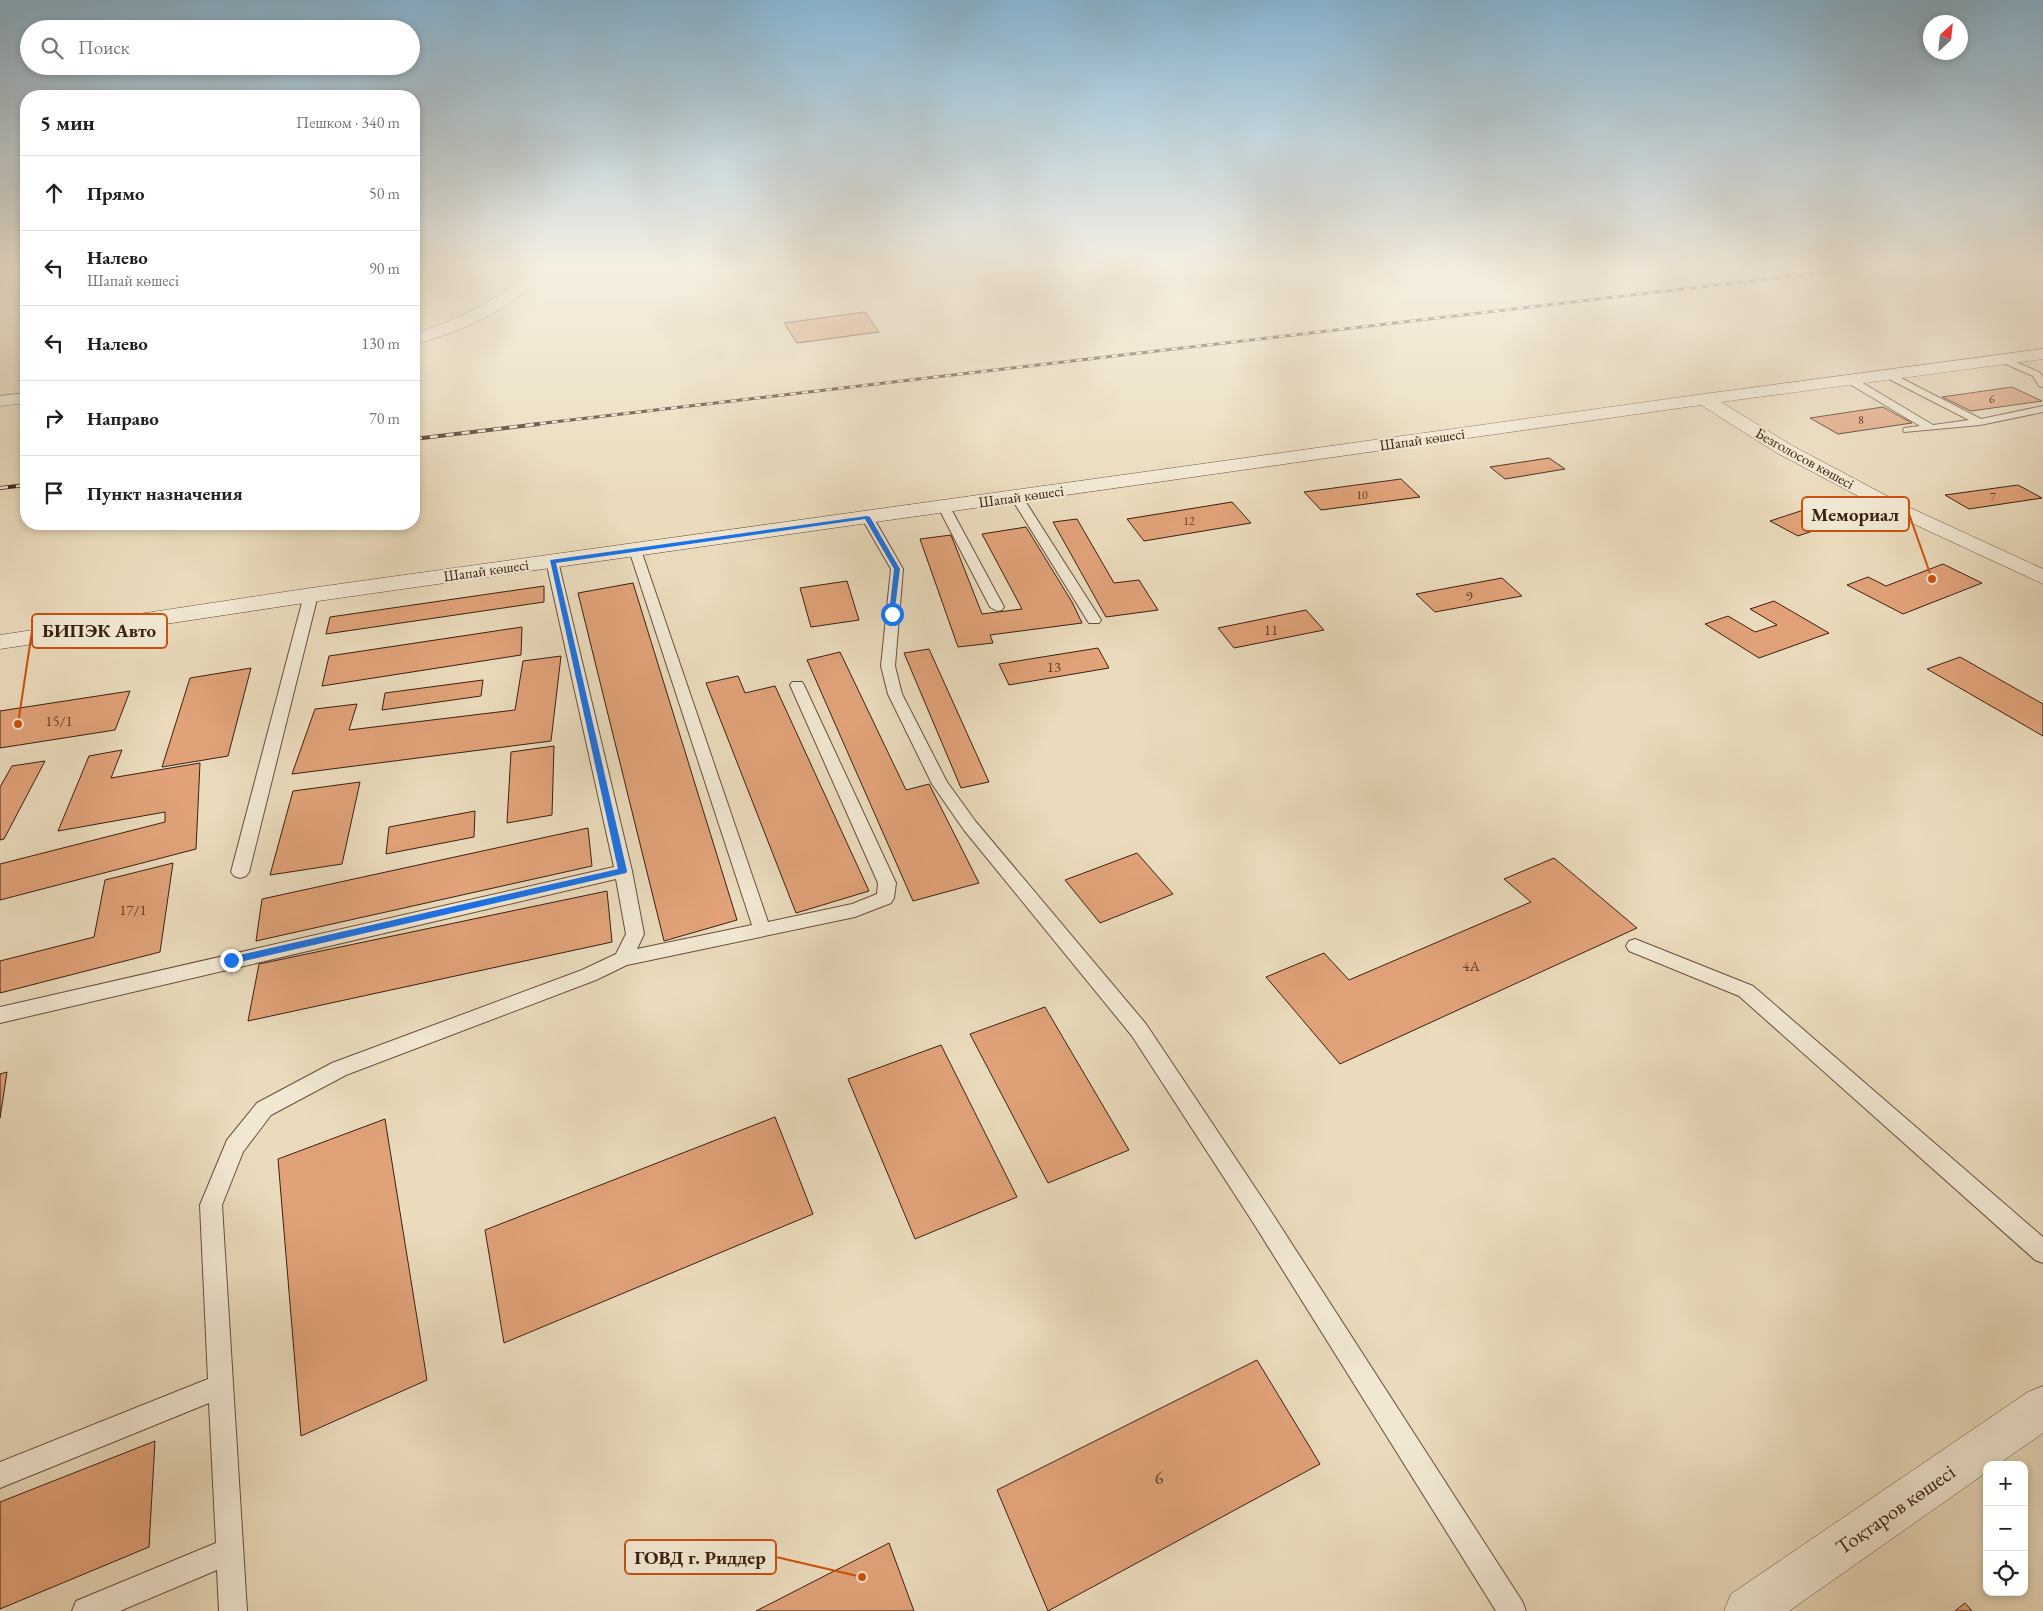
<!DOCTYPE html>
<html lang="ru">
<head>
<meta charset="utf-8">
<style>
  :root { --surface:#fff; --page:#f6f6f6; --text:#202124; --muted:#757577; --line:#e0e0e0 }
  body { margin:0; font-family:"EB Garamond",serif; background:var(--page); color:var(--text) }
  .controls { position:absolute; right:15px; bottom:15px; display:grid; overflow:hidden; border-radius:10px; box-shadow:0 2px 8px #0003 }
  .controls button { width:45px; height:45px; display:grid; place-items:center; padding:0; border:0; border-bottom:1px solid var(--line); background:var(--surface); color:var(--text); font:25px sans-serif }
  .compass { position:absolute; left:1923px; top:15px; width:45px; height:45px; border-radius:50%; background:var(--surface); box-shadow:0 2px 8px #0003; rotate:27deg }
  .stop { position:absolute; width:15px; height:15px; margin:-11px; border:4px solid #1a73e8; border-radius:50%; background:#fff }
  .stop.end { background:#1a73e8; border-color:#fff; box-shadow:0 1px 5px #0008 }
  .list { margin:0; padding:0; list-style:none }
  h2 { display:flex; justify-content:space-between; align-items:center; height:65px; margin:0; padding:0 20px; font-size:21px }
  h2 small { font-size:16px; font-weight:400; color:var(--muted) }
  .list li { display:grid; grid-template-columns:32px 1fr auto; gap:15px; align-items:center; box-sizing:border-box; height:75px; padding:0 20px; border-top:1px solid var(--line) }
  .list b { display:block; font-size:19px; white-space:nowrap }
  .list p { margin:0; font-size:16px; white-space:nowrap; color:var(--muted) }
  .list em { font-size:16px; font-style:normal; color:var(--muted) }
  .icon { flex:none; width:28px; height:28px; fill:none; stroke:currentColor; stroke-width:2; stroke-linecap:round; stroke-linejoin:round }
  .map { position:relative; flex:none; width:2043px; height:1611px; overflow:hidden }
  .search { position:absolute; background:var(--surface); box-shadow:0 2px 8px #0003; left:20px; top:20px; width:400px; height:55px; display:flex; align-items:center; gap:12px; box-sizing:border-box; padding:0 18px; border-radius:28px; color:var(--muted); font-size:19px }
  .panel { position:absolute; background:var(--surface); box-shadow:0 2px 8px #0003; left:20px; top:90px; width:400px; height:440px; border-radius:20px }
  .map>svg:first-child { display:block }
</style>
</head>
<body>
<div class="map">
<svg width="2043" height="1611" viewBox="0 0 2043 1611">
  <rect width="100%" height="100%" fill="#eadbbc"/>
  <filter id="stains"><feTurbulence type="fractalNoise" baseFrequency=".004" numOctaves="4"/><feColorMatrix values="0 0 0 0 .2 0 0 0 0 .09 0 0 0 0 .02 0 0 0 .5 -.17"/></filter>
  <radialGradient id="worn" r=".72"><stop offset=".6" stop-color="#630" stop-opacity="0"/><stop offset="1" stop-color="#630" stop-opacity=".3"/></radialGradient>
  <g fill="#e1a279" stroke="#3b2011">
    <path d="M865 312 879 332 797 343 784 323Z"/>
    <path d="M2012 387 2042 401 1971 411 1942 397Z"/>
    <path d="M1883 407 1912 423 1838 434 1810 418Z"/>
    <path d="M1549 458 1565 469 1505 479 1490 467Z"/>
    <path d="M1401 479 1420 497 1321 510 1304 492Z"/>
    <path d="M2018 485 2042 498 1969 509 1945 495Z"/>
    <path d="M1232 502 1251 523 1144 541 1127 519Z"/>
    <path d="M1828 502 1857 516 1798 536 1770 521Z"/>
    <path d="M1077 519 1114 583 1139 580 1158 610 1106 617 1053 522Z"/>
    <path d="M1026 527 1072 602 1082 623 990 635 993 643 958 647 920 539 951 535 982 614 1022 609 982 534Z"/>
    <path d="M1943 564 1982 583 1903 614 1847 585 1868 577 1886 586Z"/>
    <path d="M1502 578 1522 596 1435 612 1416 594Z"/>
    <path d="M847 581 859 620 811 627 800 588Z"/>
    <path d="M633 583 737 920 664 941 578 593Z"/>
    <path d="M544 586V602L326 634 330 617Z"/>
    <path d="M1774 601 1829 633 1759 658 1705 624 1728 616 1755 632 1777 625 1750 609Z"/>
    <path d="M1306 610 1324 630 1234 648 1218 628Z"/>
    <path d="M522 627 521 655 322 686 329 656Z"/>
    <path d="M1098 648 1109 668 1009 685 999 664Z"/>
    <path d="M929 649 989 782 961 788 904 653Z"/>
    <path d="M840 652 906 790 929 784 979 883 913 901 807 660Z"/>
    <path d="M561 656 551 741 292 774 315 709 357 704 349 730 515 710 523 661Z"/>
    <path d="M1960 657 2043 704V736L1927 669Z"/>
    <path d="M251 668 228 756 162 767 190 678Z"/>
    <path d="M738 676 745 693 775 686 869 891 796 913 706 683Z"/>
    <path d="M483 680 481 696 382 710 385 693Z"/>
    <path d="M130 691 115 730 0 748V711Z"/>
    <path d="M554 746 552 815 507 823 511 752Z"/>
    <path d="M122 750 111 778 200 763 196 849 0 900V864L165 822V812L58 831 89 756Z"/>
    <path d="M45 761 4 839 0 840V787L12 766Z"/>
    <path d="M360 782 342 864 270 875 293 791Z"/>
    <path d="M475 811 474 837 386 854 389 827Z"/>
    <path d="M588 828 592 866 256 941 262 899Z"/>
    <path d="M1137 853 1173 894 1100 923 1065 880Z"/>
    <path d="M1554 858 1637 928 1340 1064 1266 977 1324 953 1349 980 1531 902 1504 879Z"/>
    <path d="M173 863 160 952 0 993V961L94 937 105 880Z"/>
    <path d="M607 891 612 942 248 1021 259 964Z"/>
    <path d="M1045 1007 1129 1150 1048 1183 970 1034Z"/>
    <path d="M941 1045 1017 1197 915 1239 848 1079Z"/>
    <path d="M7 1072 0 1118V1074Z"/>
    <path d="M775 1117 813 1214 504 1343 485 1230Z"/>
    <path d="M385 1119 427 1380 301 1436 278 1159Z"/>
    <path d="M1257 1360 1320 1464 1048 1611 997 1490Z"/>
    <path d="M155 1441 149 1547 0 1609V1502Z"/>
    <path d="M889 1543 914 1611H756Z"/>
    <path d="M1965 1603 1972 1611H1955Z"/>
  </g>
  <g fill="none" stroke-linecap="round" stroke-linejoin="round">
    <defs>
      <g id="service">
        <path d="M7 269H22L0 276V270Z"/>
        <path d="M2004 357 2039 372 2043 377V387L2039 386 2033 376 2001 362 1999 360Z"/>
        <path d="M1891 373 1981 419 2043 406V412L1980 425 1904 432 1903 430 1904 428 1920 426 1848 383V379H1856L1933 425 1969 420 1887 378V374Z"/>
        <path d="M1016 492 1022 496 1101 620 1099 623H1089L1087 620 1010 496Z"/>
        <path d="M944 503 950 507 1004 607 1002 610 997 611 990 607 938 507Z"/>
        <path d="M867 513 873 517 903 569 895 666 902 694 947 782 976 822 1146 1024 1270 1210 1522 1601 1526 1611H1496L1254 1224 1132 1036 964 830 932 784 888 694 881 666 891 569 861 517Z"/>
        <path d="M635 546 641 550 768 922 852 904 877 894 878 883 790 685 792 682H802L804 685 896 883 894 898 891 903 855 917 627 965 596 980 346 1075 271 1115 243 1152 222 1205 247 1611H219L217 1570 120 1611H72L76 1601 216 1543 209 1403 0 1488V1462L208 1379 200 1205 227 1140 257 1103 332 1063 582 970 616 954 626 934 616 879 0 1023V1007L614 867 546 561 552 557 558 561 632 871 644 934 637 949 752 925 629 550Z"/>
        <path d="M311 591 318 595 249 872 246 876 240 878 234 876 231 872 304 595Z"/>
        <path d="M1635 939 1753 986 2043 1237V1263L2035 1260 1739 996 1629 951 1626 946 1629 941Z"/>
      </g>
      <g id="minor">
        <path d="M532 269H547C521 306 457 334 414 344V334C458 319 498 302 532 269Z"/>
        <path d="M26 393V403L0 406V396Z"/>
        <path d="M2043 1386V1433L1997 1465H1987V1472L1789 1611H1724L1731 1594 2028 1392Z"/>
      </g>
      <path id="tertiary" d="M2043 349V359L1721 402 1791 445 1904 505 2043 569V584L1890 513 1777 453 1701 405 311 602 0 649V635L311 588 1704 394Z"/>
    </defs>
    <use href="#service" stroke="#674f3c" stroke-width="2"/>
    <use href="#minor" stroke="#674f3c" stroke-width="1"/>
    <use href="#tertiary" stroke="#674f3c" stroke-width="1"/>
    <use href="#service" fill="#f1e8d3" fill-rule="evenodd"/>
    <use href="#minor" fill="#f1e8d3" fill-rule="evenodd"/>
    <use href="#tertiary" fill="#f1e8d3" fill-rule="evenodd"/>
    <defs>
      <path id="rail-far1" d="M528 425 1853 269"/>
      <g id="rail">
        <path d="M414 439 539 424"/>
        <path d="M0 488 26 485"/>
      </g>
    </defs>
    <use href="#rail-far1" stroke="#3b2011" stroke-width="3"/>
    <use href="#rail" stroke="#3b2011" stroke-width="4"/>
    <use href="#rail-far1" stroke="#f1e8d3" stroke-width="2" stroke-dasharray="6" stroke-linecap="butt"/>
    <use href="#rail" stroke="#f1e8d3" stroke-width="2.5" stroke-dasharray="8" stroke-linecap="butt"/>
  </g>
  <linearGradient id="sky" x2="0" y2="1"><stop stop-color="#88b6d4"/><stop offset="0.54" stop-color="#f6efe1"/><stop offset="1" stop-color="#f6efe1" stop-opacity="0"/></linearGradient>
  <rect width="2043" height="495" fill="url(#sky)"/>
  <path fill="#1a73e8" d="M867 516 870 517 900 569 894 616 889 614 894 569 865 519 556 563 627 871 626 873 231 964 227 963V958L231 957 618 869 550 560Z"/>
  <g text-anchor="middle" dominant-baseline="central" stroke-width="4.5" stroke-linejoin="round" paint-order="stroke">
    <g font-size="12" fill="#64402b">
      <text x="1992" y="399">6</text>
      <text x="1861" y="420">8</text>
      <text x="1362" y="495">10</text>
      <text x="1993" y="497">7</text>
      <text x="1189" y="521">12</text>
    </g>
    <g font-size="15" fill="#3b2011" stroke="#f1e8d3">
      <text transform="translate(1422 439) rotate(-8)">Шапай көшесі</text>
      <text transform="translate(1805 458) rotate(29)">Безголосов көшесі</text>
      <text transform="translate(1021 496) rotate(-8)">Шапай көшесі</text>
      <text transform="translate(486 570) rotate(-8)">Шапай көшесі</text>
    </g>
    <g font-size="15" fill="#64402b">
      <text x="1469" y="595">9</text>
      <text x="1271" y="629">11</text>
      <text x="1054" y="666">13</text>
      <text x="59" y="720">15/1</text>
      <text x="133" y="909">17/1</text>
      <text x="1471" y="965">4А</text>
    </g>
    <g font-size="18" fill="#64402b">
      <text x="1159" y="1477">6</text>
    </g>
    <g font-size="21" fill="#3b2011" stroke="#f1e8d3">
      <text transform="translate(1895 1509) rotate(-35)">Тоқтаров көшесі</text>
    </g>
  </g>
  <path fill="none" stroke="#ce500d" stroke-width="2" d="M1932 579L1909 514M18 724L32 631M862 1577L776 1557"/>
  <g fill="#ce500d" stroke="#f1e8d3" stroke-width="2">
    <circle cx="1932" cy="579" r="5"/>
    <circle cx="18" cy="724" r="5"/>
    <circle cx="862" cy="1577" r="5"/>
  </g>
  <g fill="#f1e8d3" stroke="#ce500d" stroke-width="2">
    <rect x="1802" y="497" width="107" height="34" rx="5"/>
    <rect x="32" y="614" width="135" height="34" rx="5"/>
    <rect x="625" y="1540" width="151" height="34" rx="5"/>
  </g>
  <g font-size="19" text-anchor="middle" font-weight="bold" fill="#3b2011">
    <text x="1855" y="521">Мемориал</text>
    <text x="99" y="637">БИПЭК Авто</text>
    <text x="700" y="1564">ГОВД г. Риддер</text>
  </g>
  <rect width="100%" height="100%" filter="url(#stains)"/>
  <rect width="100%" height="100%" fill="url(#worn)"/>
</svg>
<div class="controls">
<button>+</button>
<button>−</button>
<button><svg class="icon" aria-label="locate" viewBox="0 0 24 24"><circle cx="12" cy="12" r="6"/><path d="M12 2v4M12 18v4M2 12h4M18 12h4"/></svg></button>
</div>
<svg class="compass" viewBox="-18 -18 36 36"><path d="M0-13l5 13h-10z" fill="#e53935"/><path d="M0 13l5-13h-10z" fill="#757577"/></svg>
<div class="stop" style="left:892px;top:614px"></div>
<div class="stop end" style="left:231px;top:960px"></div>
<div class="search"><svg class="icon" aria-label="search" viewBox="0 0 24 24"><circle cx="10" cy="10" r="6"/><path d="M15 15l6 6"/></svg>Поиск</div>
<section class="panel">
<h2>5 мин<small>Пешком · 340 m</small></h2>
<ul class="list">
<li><svg class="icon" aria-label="ahead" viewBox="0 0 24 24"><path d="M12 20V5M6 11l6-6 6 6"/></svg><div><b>Прямо</b></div><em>50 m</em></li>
<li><svg class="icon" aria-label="left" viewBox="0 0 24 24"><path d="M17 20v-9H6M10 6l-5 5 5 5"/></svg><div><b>Налево</b><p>Шапай көшесі</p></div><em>90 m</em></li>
<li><svg class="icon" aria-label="left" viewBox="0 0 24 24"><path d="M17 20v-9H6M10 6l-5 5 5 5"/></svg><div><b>Налево</b></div><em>130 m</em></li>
<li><svg class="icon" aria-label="right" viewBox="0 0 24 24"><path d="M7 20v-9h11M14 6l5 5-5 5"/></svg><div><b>Направо</b></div><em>70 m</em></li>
<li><svg class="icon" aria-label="arrive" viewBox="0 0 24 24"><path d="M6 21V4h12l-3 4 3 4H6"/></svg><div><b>Пункт назначения</b></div></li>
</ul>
</section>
</div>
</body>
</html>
